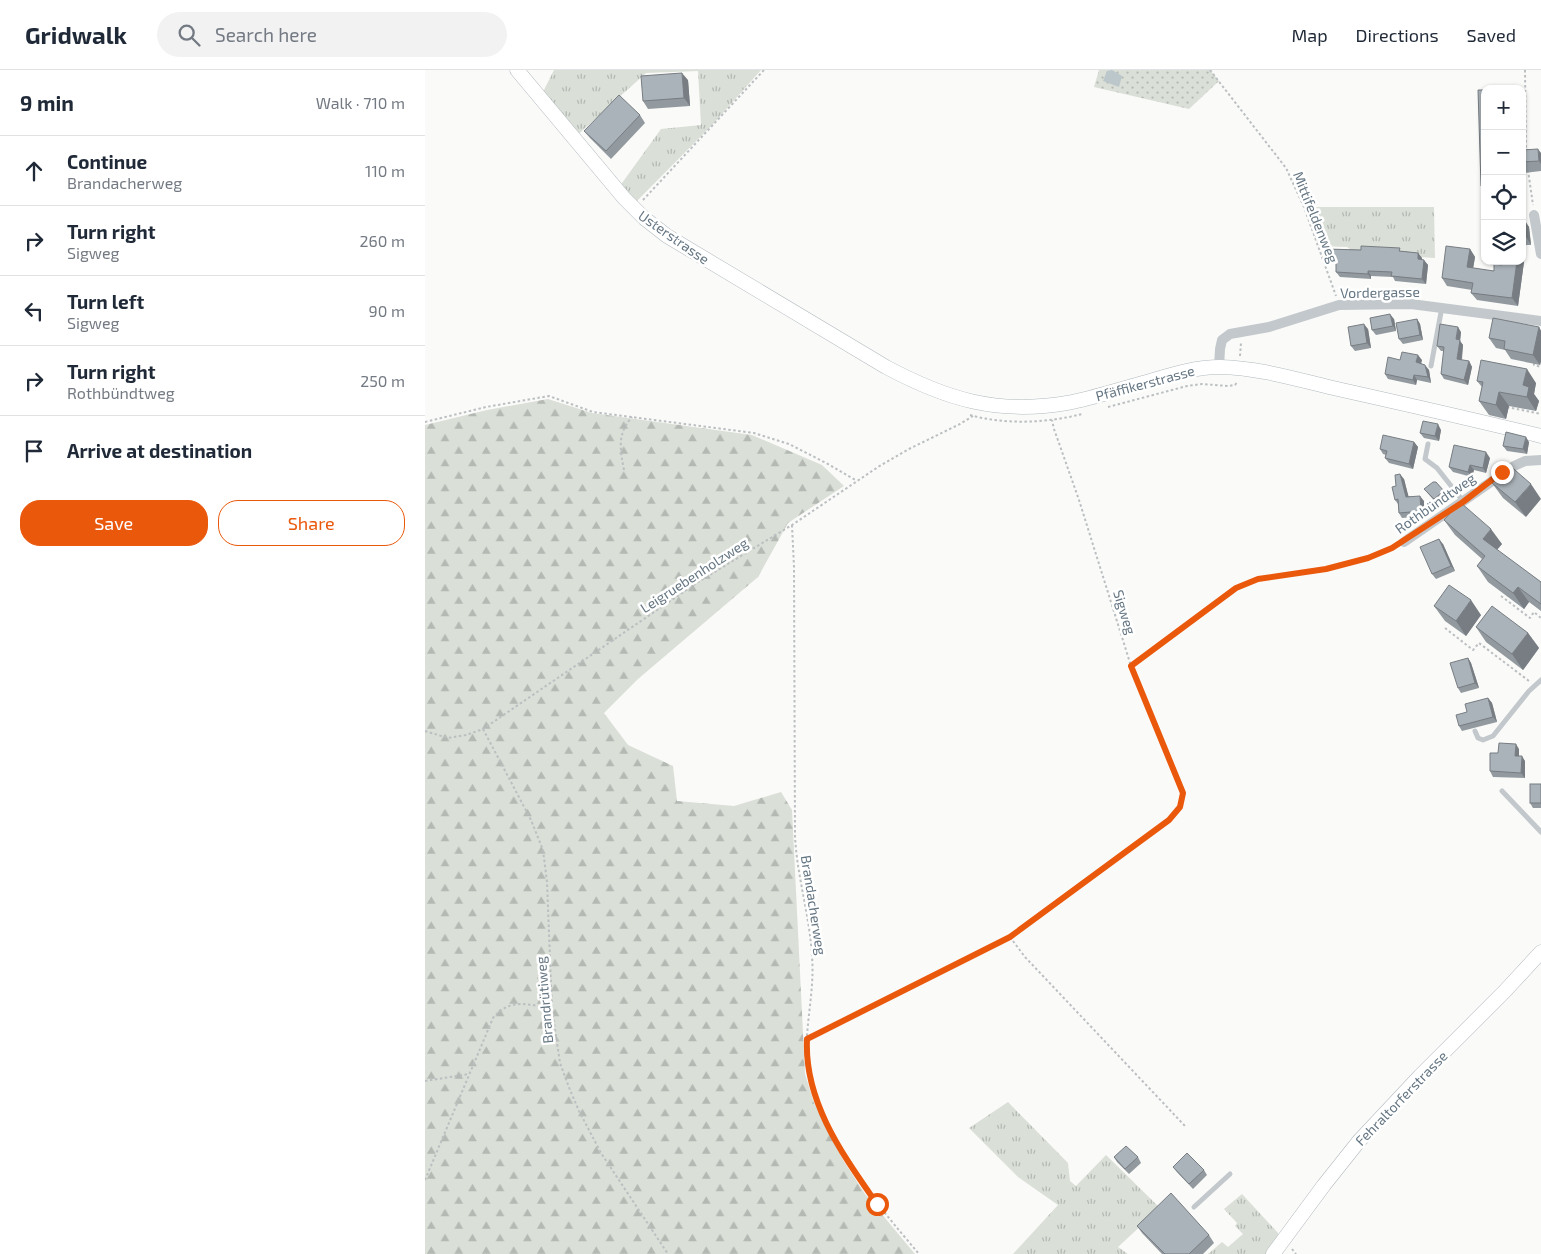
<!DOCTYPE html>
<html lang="en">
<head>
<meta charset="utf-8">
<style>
  :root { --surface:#fff; --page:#f2f2f3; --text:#1f2937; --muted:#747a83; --line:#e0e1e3; --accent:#ea580c }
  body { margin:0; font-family:"Exo 2",sans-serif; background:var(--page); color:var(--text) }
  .controls { position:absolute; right:15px; top:15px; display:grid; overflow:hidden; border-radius:10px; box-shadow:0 1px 4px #0004 }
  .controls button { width:45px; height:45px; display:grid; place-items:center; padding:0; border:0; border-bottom:1px solid var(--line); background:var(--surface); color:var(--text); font:25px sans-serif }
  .stop { position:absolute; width:15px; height:15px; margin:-11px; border:4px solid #ea580c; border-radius:50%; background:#fff }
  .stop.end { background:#ea580c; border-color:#fff; box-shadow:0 1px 5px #0008 }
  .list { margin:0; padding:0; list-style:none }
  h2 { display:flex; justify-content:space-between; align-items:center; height:65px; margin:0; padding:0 20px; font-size:21px }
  h2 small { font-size:16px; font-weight:400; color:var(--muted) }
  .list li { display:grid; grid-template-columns:32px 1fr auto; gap:15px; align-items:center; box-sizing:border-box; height:70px; padding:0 20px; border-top:1px solid var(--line) }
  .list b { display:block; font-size:19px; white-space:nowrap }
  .list p { margin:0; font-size:16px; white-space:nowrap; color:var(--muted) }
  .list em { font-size:16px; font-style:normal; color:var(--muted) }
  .actions { display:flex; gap:10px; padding:15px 20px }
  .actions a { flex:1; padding:11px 0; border:1px solid var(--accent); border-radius:20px; text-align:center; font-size:18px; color:var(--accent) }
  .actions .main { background:var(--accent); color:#fff }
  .icon { flex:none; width:28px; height:28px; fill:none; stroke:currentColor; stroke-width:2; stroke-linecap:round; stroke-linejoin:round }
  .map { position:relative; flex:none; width:1116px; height:1184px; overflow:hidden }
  header { display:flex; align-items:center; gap:30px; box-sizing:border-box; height:70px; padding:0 25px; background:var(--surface); border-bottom:1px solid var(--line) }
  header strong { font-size:24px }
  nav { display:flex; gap:28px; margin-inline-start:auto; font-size:18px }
  .search { width:350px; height:45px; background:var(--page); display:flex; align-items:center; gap:12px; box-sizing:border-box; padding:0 18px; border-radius:28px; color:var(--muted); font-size:19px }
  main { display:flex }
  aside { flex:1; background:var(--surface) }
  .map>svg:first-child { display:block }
</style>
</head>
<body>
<header>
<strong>Gridwalk</strong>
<div class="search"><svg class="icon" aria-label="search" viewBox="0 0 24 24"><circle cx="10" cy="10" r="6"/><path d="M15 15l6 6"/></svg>Search here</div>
<nav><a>Map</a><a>Directions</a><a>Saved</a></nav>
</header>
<main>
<aside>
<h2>9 min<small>Walk · 710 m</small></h2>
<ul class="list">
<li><svg class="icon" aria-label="ahead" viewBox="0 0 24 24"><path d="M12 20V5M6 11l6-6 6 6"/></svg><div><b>Continue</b><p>Brandacherweg</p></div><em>110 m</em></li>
<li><svg class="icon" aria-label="right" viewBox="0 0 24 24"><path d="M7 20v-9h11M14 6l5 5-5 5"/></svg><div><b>Turn right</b><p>Sigweg</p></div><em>260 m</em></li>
<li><svg class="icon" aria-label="left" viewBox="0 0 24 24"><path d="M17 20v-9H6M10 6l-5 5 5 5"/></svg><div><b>Turn left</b><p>Sigweg</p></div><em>90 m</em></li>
<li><svg class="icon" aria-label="right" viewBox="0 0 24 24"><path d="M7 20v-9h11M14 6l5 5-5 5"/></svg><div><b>Turn right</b><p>Rothbündtweg</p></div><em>250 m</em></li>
<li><svg class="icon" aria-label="arrive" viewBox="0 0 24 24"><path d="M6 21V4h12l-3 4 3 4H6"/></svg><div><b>Arrive at destination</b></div></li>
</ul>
<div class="actions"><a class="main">Save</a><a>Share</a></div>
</aside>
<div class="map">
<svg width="1116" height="1184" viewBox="0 0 1116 1184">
  <defs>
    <pattern id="grass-tufts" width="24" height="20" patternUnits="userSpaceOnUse" patternTransform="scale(1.25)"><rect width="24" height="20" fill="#dadfd7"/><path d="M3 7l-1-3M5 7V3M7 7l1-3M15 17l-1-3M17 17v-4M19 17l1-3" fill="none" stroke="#b4b9b4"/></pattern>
    <pattern id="forest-firs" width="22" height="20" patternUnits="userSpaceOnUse" patternTransform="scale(1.25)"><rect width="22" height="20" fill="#dadfd7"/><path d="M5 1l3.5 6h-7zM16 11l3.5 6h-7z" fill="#b4b9b4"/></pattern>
    <pattern id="park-dots" width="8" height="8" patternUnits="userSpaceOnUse" patternTransform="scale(1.25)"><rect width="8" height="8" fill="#dadfd7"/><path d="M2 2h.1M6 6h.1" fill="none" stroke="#b4b9b4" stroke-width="1.8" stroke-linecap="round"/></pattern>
  </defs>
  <rect width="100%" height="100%" fill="#fafaf8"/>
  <g fill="url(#grass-tufts)">
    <path d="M129 0H336L289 53 207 136 192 120 236 59 276 55 273 1 221 3 149 68 115 28Z"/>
    <path d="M879 137H1009L1010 188 931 183 922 177 894 176Z"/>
    <path d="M583 1032 643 1093 645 1111 651 1116 681 1085 735 1138 693 1177 703 1184H588L633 1135 593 1107 544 1058Z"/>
    <path d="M817 1124 853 1163 855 1169 843 1184H783L797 1172 803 1177 818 1164 810 1156 812 1153 799 1139Z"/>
  </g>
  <path fill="url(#forest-firs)" d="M123 329 167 343 327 365 397 395 419 416 363 453 333 507 213 609 179 643 203 675 248 696 252 731 309 736 356 722 367 740 380 1004 389 1033 418 1090 440 1124 490 1184H0V355L62 340Z"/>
  <path fill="url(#park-dots)" d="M674 0H785L794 11 764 39 669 17Z"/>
  <path fill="#bbc7cb" d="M687 0 697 6 694 17 678 11 682 1Z"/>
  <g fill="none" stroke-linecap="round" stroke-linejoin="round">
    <defs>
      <g id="secondary">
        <path d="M92 0 199 128 219 148 242 166 461 297C521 329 572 345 642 333 664 329 686 322 707 316 737 308 764 297 795 297 837 298 877 311 917 320 984 335 1050 350 1116 366"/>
        <path d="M848 1184 899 1115 934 1071 995 1006 1079 922 1116 882"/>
      </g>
    </defs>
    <use href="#secondary" stroke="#b3babf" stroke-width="15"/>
    <g stroke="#bbbfc2" stroke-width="2" stroke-dasharray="2.5 2.5" stroke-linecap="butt">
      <path d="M785 0 861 98 879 137 911 226"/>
      <path d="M1100 0 1101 80"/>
      <path d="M1103 100 1108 135"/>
      <path d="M218 130 339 0"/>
      <path d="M815 286 816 273"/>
      <path d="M1109 293V295L1116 297"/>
      <path d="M683 337 762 316 777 314 803 316 810 315 813 311"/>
      <path d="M1082 337 1116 344"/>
      <path d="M545 345C580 355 622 353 657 344"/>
      <path d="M0 352 61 337 124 326 168 342 329 363 364 374 403 394 432 411"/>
      <path d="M199 400C195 379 192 364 207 347"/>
      <path d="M367 455 369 497 370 766C372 807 385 846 387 887 390 922 379 958 382 993 388 1061 452 1134 494 1184"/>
      <path d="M1076 526 1105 548 1109 542 1116 548"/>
      <path d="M1020 558 1048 580 1054 573 1104 611"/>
      <path d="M706 596 803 523C826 507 850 507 877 503 907 499 942 492 969 477"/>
      <path d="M58 659 106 750 118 780 122 812 127 939 135 993 145 1020 154 1041 176 1083 243 1184"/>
      <path d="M0 661 23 668 41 665 58 659 273 512 367 455 453 397 484 379 535 354 548 346"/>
      <path d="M585 867 600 887 760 1056"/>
      <path d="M382 969 585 867 743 750 755 737 758 723 706 596 654 430 629 359 627 350"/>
      <path d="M0 1011 44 1004"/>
      <path d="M0 1110 68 948C84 928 105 934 127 939"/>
      <path d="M867 1179 871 1184"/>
    </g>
    <g stroke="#c3c8cc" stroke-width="5">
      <path d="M1006 296 1017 237"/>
      <path d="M1003 374 1000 389 1012 398 1038 431"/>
      <path d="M1050 661 1053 668 1058 670 1068 666 1104 621 1116 610"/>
      <path d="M1077 721 1116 762"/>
      <path d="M769 1137 805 1104"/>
    </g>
    <g stroke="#c3c8cc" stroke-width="10">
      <path d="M1109 145 1116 184"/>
      <path d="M794 297 795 279 797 270 805 264 844 257 914 235 986 234 1116 251"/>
      <path d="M979 472 1089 396 1100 391 1116 390"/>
    </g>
    <use href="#secondary" stroke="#fff" stroke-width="14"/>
  </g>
  <g fill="#929a9f">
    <path d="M263 10 265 36 223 39 218 31Z"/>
    <path d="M1060 20V122L1056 116Z"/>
    <path d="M215 45 220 53 186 89 165 68 159 61Z"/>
    <path d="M1097 80 1116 83V101L1098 103V125H1097Z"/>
    <path d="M1097 149 1104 157 1106 175H1098L1097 190 1099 192 1093 236 1052 230 1046 223 1047 220 1022 216 1017 208 1045 179 1050 187 1048 198 1069 201 1077 195 1097 191Z"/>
    <path d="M901 179 977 181 993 183 997 188V189L1003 195 1001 214 970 211 968 207 946 206V209L915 207 911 202V189L905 184Z"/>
    <path d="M969 249 971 261 951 265 947 260Z"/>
    <path d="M992 249 995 254 998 270 978 274 974 269Z"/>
    <path d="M1114 257 1116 261V291L1115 295 1086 289 1080 280 1071 278 1064 268Z"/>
    <path d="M943 259 946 278 930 281 926 276Z"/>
    <path d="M1036 262 1035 271 1038 275 1037 290 1044 291 1047 297 1043 315 1019 309 1016 304 1019 281H1016L1012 276Z"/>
    <path d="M975 290H997L996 293 1004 300 1006 313 992 310 991 315 963 309 960 304Z"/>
    <path d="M1052 311 1111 313 1109 324 1114 331 1111 341 1084 336 1081 349 1064 345 1054 331 1057 317Z"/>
    <path d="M1016 360 1014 371 999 368 995 363Z"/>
    <path d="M989 372 993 377 988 399 964 393 960 388 961 385 958 384 955 379Z"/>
    <path d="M1104 372 1102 384 1082 381 1078 376Z"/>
    <path d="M1065 388 1061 403 1049 400 1047 407 1028 402 1024 397Z"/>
    <path d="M1083 394 1101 447 1078 428 1067 413Z"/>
    <path d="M979 409 983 426 999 431V446L977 448 974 443 973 434 970 430 971 416Z"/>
    <path d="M999 419 1019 421 1022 426 1012 434Z"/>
    <path d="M1019 450 1077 474 1072 480 1116 512V541L1104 532 1099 539 1063 512 1052 496 1057 489 1030 465Z"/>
    <path d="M1018 474 1030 501 1011 509 1007 504Z"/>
    <path d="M1009 536 1056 545 1041 566 1020 551Z"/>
    <path d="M1051 557 1103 563 1114 578 1098 600 1061 572Z"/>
    <path d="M1043 588 1046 593 1054 618 1036 623 1033 618Z"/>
    <path d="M1063 628 1067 633 1072 652 1037 661 1034 656 1042 642Z"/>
    <path d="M1094 679V686L1100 691V708L1068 707 1065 701 1073 683Z"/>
    <path d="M1116 714V738H1108L1105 733Z"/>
    <path d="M689 1087H713L716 1093 704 1104 692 1092Z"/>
    <path d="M748 1097 779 1100 782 1105 768 1119 752 1102Z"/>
    <path d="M712 1156 784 1165 789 1173 778 1184H737L717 1163Z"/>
  </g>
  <g fill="#777d82">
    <path d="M257 3 263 10 265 36 259 28Z"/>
    <path d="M1113 79 1116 83V94L1114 91Z"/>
    <path d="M1097 102 1098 103V125L1097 124Z"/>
    <path d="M1099 149 1104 157 1106 175 1101 167Z"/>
    <path d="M1097 173 1098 175 1097 191 1099 192 1093 236 1087 228 1092 191H1097Z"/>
    <path d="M1045 179 1050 187 1047 205 1042 197Z"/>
    <path d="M993 183 997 188 996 194 993 189Z"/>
    <path d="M999 190 1003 195 1001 214 997 209Z"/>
    <path d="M943 201 946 206V209L943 204Z"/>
    <path d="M965 244 969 249 971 261 968 256Z"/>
    <path d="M992 249 995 254 998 270 995 265Z"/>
    <path d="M939 254 943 259 946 278 942 273Z"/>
    <path d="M1033 257 1036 262 1035 271 1038 275 1036 294 1032 289 1031 269Z"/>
    <path d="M1114 257 1116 261V291L1115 295 1108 285Z"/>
    <path d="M993 285 997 290 995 297 991 292Z"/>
    <path d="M1044 291 1047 297 1043 315 1039 310Z"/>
    <path d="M1000 295 1004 300 1006 313 1003 307Z"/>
    <path d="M1102 299 1111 313 1109 324 1114 331 1111 341 1102 327 1098 315Z"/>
    <path d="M989 305 992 310 991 315 988 310Z"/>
    <path d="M1074 322 1084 336 1081 349 1071 335Z"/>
    <path d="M1013 354 1016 360 1014 371 1010 366Z"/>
    <path d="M1101 367 1104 372 1102 384 1098 379Z"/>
    <path d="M989 372 993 377 988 399 984 394Z"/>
    <path d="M1061 382 1065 388 1061 403 1058 398Z"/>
    <path d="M1045 395 1049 400 1047 407 1043 402Z"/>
    <path d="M975 404 979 409 985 432 981 427Z"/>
    <path d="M1106 414 1116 429 1101 447 1090 432Z"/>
    <path d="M995 426 999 431V446L996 441Z"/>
    <path d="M1066 459 1077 474 1068 484 1058 469Z"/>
    <path d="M1014 469 1018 474 1030 501 1026 496Z"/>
    <path d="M1093 517 1104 532 1099 539 1088 523Z"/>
    <path d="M1046 530 1056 545 1041 566 1031 551Z"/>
    <path d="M1103 563 1114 578 1098 600 1087 584Z"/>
    <path d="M1043 588 1046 593 1054 618 1050 613Z"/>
    <path d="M1063 628 1067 633 1072 652 1068 647Z"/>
    <path d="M1091 674 1094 679V691L1090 686Z"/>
    <path d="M1097 686 1100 691V708L1096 703Z"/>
  </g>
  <g fill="#aab3b9" stroke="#777d82">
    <path d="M257 3 259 28 218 31 216 6Z"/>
    <path d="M1053 20H1060V116H1056Z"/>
    <path d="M194 25 215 45 181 81 159 61Z"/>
    <path d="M1113 79 1114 91 1097 92V80Z"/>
    <path d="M1097 149H1099L1101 167H1097Z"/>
    <path d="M936 176 975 178 974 181 993 183V189L999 190 997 209 966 206 967 202 943 201V204L911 202V187L901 179 936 180Z"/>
    <path d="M1021 176 1045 179 1042 197 1069 201V194L1077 195 1078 191H1092L1087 228 1046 223 1048 213 1017 208Z"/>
    <path d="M965 244 968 256 947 260 945 248Z"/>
    <path d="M1068 248 1114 257 1108 285 1079 279 1080 271 1064 268Z"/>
    <path d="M992 249 995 265 974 269 971 253Z"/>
    <path d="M939 254 942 273 926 276 923 257Z"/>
    <path d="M1015 254 1033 257 1031 269 1035 270 1032 289 1044 291 1039 310 1016 304 1019 277 1012 276Z"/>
    <path d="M977 282 993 285 991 292 1000 295 1003 307 989 305 988 310 960 304 963 287 975 290Z"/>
    <path d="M1056 290 1102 299 1098 315 1104 317 1102 327 1074 322 1071 335 1054 331 1058 312 1052 311Z"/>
    <path d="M998 351 1013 354 1010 366 995 363Z"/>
    <path d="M1081 362 1101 367 1098 379 1078 376Z"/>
    <path d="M958 365 989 372 984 394 960 388 962 381 955 379Z"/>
    <path d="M1029 375 1061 382 1058 398 1045 395 1043 402 1024 397Z"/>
    <path d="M1083 394 1106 414 1090 432 1067 413Z"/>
    <path d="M975 404 981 427 995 426 996 441 974 443 973 429 970 430 967 417 971 416 970 405Z"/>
    <path d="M1008 412H1011L1019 421 1009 429 999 419Z"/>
    <path d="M1035 432 1066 459 1058 469 1116 512V534L1093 517 1088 523 1052 496 1060 486 1019 450Z"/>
    <path d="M1014 469 1026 496 1007 504 995 477Z"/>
    <path d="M1024 515 1046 530 1031 551 1009 536Z"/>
    <path d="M1067 536 1103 563 1087 584 1051 557Z"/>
    <path d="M1043 588 1050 613 1033 618 1025 593Z"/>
    <path d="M1063 628 1068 647 1034 656 1031 645 1042 642 1040 634Z"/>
    <path d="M1074 673 1091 674 1090 686H1097L1096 703 1065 701V683H1073Z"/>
    <rect x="1105" y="714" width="11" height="19"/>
    <path d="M701 1076 713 1087 700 1099 689 1087Z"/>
    <path d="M762 1083 779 1100 764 1114 748 1097Z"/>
    <path d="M746 1123 784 1165 764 1184H740L712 1156Z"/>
  </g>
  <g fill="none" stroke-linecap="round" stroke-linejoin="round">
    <path stroke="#ea580c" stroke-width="6" d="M452 1134C418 1085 379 1032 382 969L585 867 744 750 755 737 758 723 706 596 811 518 833 509 901 499 943 488 967 478 1038 432 1077 402"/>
  </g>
  <g text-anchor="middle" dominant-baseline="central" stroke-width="5" stroke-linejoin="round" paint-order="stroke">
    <g font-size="14" fill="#657683" stroke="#fff">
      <text transform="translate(891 147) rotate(68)">Mittifeldenweg</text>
      <text transform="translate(249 167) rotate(35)">Usterstrasse</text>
      <text transform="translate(955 222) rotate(-1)">Vordergasse</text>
      <text transform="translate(720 313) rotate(-15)">Pfäffikerstrasse</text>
      <text transform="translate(1010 433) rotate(-35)">Rothbündtweg</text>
      <text transform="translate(269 505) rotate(-33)">Leigruebenholzweg</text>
      <text transform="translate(700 542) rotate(73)">Sigweg</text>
      <text transform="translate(389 835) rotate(81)">Brandacherweg</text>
      <text transform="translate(119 930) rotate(-95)">Brandrütiweg</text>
      <text transform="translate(976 1028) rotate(-46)">Fehraltorferstrasse</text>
    </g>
  </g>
</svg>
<div class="controls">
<button>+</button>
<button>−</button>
<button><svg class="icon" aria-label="locate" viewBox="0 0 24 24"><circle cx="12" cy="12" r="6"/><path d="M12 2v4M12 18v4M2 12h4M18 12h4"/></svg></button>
<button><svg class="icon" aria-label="layers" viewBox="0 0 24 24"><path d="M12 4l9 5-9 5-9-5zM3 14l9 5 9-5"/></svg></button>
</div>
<div class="stop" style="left:452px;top:1134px"></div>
<div class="stop end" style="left:1077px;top:402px"></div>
</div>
</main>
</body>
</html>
